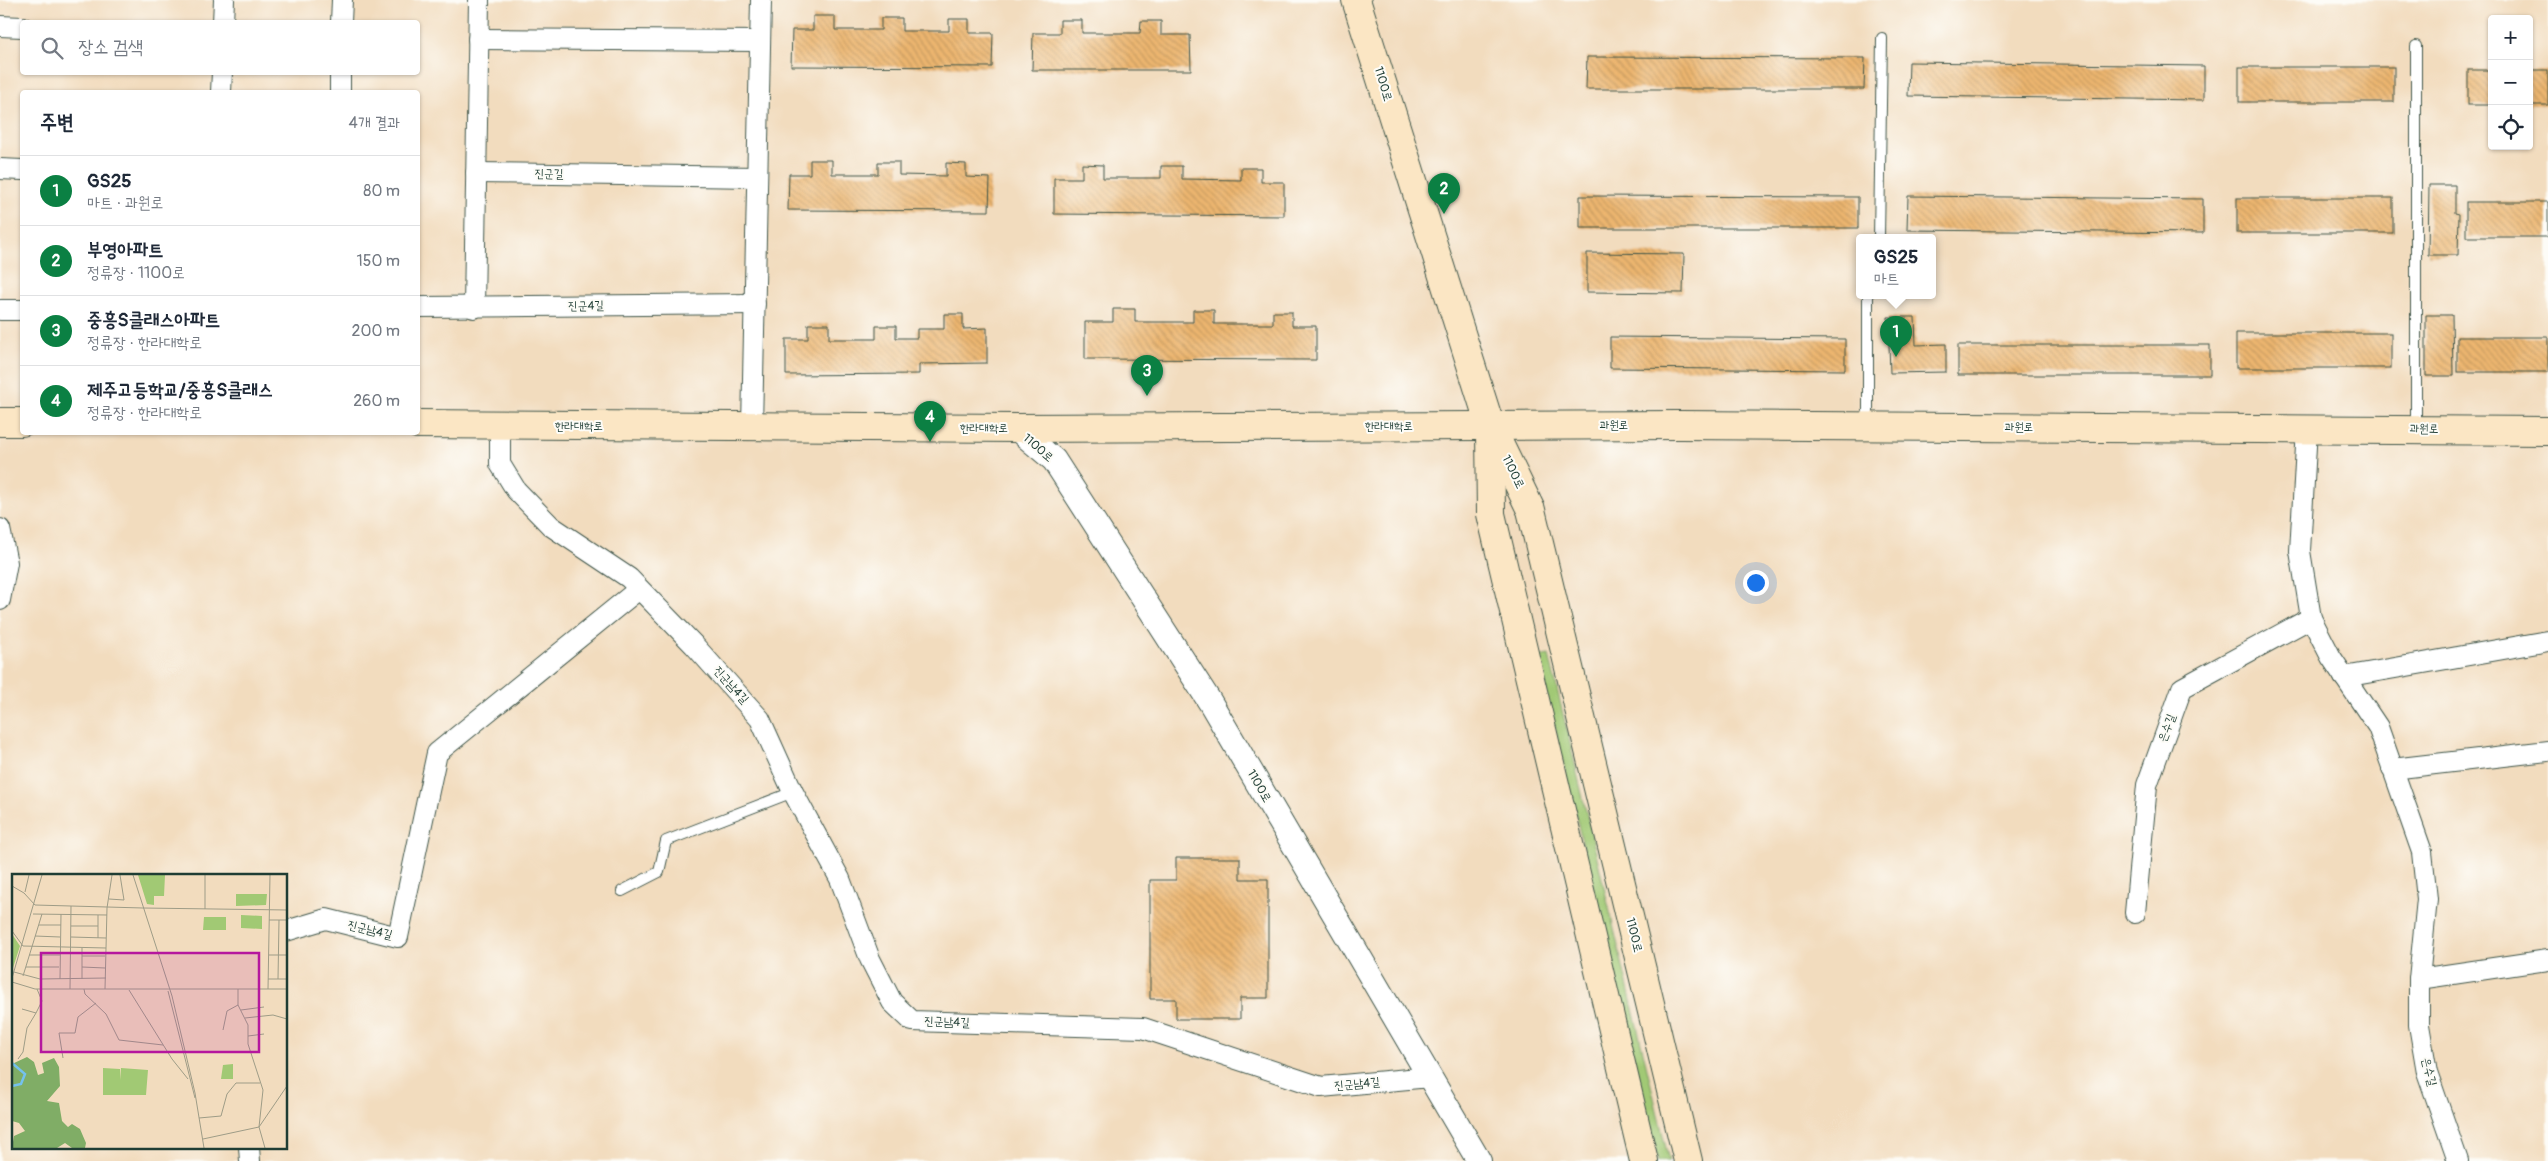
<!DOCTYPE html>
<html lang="ko">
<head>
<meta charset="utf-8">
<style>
  :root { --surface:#fff; --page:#f6f6f7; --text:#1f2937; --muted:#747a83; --line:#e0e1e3; --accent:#0b8043 }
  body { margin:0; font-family:Pangolin,"Poor Story",sans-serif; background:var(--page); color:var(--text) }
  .controls { position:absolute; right:15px; top:15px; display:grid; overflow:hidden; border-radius:5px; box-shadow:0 1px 4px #0004 }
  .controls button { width:45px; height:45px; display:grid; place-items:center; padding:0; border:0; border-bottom:1px solid var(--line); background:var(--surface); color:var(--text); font:25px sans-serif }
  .you { position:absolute; left:1755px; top:582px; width:18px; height:18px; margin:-12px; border:4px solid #fff; border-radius:50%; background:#1a73e8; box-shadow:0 0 0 8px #1a73e833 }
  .badge { display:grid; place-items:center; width:32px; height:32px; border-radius:50%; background:var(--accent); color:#fff; font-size:16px; font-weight:700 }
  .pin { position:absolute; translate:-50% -41px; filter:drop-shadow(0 1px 2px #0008) }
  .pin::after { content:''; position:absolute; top:26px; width:18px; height:15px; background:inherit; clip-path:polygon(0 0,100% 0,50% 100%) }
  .popup { position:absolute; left:1856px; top:234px; width:80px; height:65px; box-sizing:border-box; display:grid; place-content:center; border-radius:5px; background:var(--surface); filter:drop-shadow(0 1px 4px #0005); font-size:16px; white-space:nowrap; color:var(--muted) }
  .popup b { font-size:19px; color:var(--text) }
  .popup::after { content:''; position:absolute; left:50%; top:100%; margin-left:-10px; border:10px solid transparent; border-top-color:var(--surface) }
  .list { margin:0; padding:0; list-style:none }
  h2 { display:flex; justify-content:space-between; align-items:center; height:65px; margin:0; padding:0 20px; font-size:21px }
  h2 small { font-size:16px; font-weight:400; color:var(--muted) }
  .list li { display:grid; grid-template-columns:32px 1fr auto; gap:15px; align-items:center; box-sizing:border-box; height:70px; padding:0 20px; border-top:1px solid var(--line) }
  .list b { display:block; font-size:19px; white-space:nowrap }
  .list p { margin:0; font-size:16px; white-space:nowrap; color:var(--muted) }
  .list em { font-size:16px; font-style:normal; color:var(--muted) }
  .icon { flex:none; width:28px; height:28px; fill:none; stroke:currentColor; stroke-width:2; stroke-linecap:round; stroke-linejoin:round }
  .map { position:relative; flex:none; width:2548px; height:1161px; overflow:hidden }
  .search { position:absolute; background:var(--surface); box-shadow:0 1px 4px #0004; left:20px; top:20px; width:400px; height:55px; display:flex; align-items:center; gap:12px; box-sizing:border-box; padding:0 18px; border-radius:5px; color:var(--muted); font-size:19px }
  .panel { position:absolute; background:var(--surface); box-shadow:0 1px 4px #0004; left:20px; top:90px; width:400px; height:345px; border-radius:5px }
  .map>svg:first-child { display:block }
</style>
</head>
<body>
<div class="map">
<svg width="2548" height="1161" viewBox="0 0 2548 1161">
  <defs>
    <pattern id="building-back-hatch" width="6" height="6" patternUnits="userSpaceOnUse" patternTransform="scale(1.25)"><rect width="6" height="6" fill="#edb670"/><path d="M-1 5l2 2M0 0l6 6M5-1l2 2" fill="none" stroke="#bf955d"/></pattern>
  </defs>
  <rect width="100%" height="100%" fill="#fdfcf7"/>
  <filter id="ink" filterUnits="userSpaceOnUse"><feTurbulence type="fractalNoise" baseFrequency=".02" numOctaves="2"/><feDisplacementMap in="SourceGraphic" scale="10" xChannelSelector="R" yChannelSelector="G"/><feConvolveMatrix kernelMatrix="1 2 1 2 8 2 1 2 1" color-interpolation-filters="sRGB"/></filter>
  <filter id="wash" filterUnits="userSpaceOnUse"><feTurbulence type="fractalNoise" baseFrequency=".0096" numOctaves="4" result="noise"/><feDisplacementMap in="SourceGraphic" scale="20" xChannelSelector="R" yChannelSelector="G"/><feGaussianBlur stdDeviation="1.12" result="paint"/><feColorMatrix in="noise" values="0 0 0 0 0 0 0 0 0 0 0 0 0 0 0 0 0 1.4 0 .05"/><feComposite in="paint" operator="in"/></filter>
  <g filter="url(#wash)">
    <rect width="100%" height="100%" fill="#f2dcbe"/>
    <path fill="#a1c974" stroke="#608354" d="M1549 655 1669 1161H1658L1538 657Z"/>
    <g id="blocks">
      <g fill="url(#building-back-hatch)">
        <path d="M813 16H835V30H881V18H902V31H949V19H969V33H993L992 67 791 66 792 30H813Z"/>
        <path d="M1060 20H1082V33H1140L1141 21H1161V35H1190L1191 70H1032L1033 33H1060Z"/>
        <path d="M1587 57 1865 58 1864 89H1586Z"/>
        <path d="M1909 62 2204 66V100L1908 96Z"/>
        <rect x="2239" y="67" width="155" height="35"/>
        <rect x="2468" y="70" width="24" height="35"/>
        <rect x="2529" y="70" width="19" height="35"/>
        <path d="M810 160H832V174H878V162H899V175L946 176V163L966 164V177L990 178 989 211 788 210 789 174H810Z"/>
        <path d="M1082 164 1103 165V178H1161V166H1182V179L1241 180V168H1261V182H1284V216L1054 214V178H1082Z"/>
        <path d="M2429 185H2455V213L2459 214 2458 255H2428Z"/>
        <path d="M1580 196 1858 197V228H1580Z"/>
        <path d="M1908 196 2203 199V233L1907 230Z"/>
        <rect x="2237" y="198" width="156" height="35"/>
        <rect x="2466" y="202" width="82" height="35"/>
        <path d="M1587 253 1684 254 1683 293 1587 292Z"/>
        <path d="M1113 309H1135V322H1193V310H1214V324H1273V312H1292V326H1316V360L1085 359V322H1113Z"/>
        <path d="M944 314H963V329L987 328V363L919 364V374L786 375V339H808V324H829V339H876V326H896V338H917V329H944Z"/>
        <path d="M2426 315H2452L2453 376H2426Z"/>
        <path d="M1888 317H1915L1916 345 1946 344V372L1890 373Z"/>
        <rect x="2236" y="333" width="155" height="35"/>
        <path d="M1610 337 1845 339V370L1610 368Z"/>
        <rect x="2457" y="337" width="91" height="35"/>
        <rect x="1958" y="345" width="252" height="30"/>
        <path d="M1176 858H1240V879H1268V998H1240V1019H1176V999H1150V880H1176Z"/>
      </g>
    </g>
  </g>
  <g filter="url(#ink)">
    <use href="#blocks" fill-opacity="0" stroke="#3f5549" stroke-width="1"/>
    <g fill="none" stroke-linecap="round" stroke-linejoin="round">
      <defs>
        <g id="service">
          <path d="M1879 238 1882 38"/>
          <path d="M1868 296V425"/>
          <path d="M2416 429V46"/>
          <path d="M622 891 659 872 666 841 793 792"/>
        </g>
        <g id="minor">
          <path d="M223 22 224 0"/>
          <path d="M341 22 342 0"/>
          <path d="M0 26 22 27"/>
          <path d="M478 39 760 41"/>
          <path d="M221 92 222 72"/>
          <path d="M340 92V72"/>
          <path d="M0 169 22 170"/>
          <path d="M476 173 757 177"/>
          <path d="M418 307 755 304"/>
          <path d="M474 308 479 0"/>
          <path d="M0 310H22"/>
          <path d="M500 426V464L516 490 551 526 629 578 694 645 760 719 793 792 840 879 870 959 892 1002 912 1021 1143 1028 1321 1087 1430 1077"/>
          <path d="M752 427 761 0"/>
          <path d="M2307 429 2300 551 2311 618 2331 657 2378 727 2422 852 2427 899 2419 979V1025L2427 1072 2458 1161"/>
          <path d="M0 529 7 563 0 600"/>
          <path d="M2344 677 2548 641"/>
          <path d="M2392 769 2548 751"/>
          <path d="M2135 913 2147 785 2182 688 2311 618"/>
          <path d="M286 931 326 919 398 937 437 753 639 589"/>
          <path d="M2419 979 2548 960"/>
          <path d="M249 1147 250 1161"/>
        </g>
        <path id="tertiary" d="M1016 428 1054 460 1210 702 1479 1161"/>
        <g id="secondary">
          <path d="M1356 0 1490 425 1531 510 1688 1161"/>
          <path d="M0 422H22"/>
          <path d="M418 424 1016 428 1680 425 2548 431"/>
          <path d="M1490 431 1491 514 1644 1161"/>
        </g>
      </defs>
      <use href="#service" stroke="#3f5549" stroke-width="12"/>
      <use href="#minor" stroke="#3f5549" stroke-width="22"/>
      <use href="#tertiary" stroke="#3f5549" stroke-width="26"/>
      <use href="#secondary" stroke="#3f5549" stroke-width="30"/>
      <use href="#service" stroke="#fff" stroke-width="10"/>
      <use href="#minor" stroke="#fff" stroke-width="20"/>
      <use href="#tertiary" stroke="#fff" stroke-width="24"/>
      <use href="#secondary" stroke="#fbe6c4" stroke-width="28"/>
    </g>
  </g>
  <g text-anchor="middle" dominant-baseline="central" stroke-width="4" stroke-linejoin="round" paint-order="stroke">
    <g font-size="12" fill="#1f3d34" stroke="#fdfcf7">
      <text transform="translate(1383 84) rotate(73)">1100로</text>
      <text transform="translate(549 174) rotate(1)">진군길</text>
      <text transform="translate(586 306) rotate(-1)">진군4길</text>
      <text x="1614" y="425">과원로</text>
      <text x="579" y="426">한라대학로</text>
      <text x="1389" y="426">한라대학로</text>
      <text x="2019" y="427">과원로</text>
      <text x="984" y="428">한라대학로</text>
      <text transform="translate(2424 429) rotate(1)">과원로</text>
      <text transform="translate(1038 448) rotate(41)">1100로</text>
      <text transform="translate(1513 472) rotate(64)">1100로</text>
      <text transform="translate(731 685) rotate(48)">진군남4길</text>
      <text transform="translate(2167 728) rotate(-70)">은수길</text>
      <text transform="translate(1259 786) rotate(60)">1100로</text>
      <text transform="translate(370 930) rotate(14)">진군남4길</text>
      <text transform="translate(1634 935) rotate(76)">1100로</text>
      <text transform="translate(947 1022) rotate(2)">진군남4길</text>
      <text transform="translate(2429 1072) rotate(76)">은수길</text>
      <text transform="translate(1357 1084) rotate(-5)">진군남4길</text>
    </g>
  </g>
  <g transform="translate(12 874)">
    <rect width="275" height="275" fill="#f2dcbe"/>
    <path d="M126 1H153L152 22H142V31L135 30ZM224 20H255L254 31 224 32ZM229 41 250 42V55L229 54ZM192 43H214V56H191ZM0 60 8 72 0 97ZM221 190V205H209L211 191ZM91 194 108 195V206L109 194 136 196 134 221H91Z" fill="#a1c974"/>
    <path d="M15 183 22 188 26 201 32 199 30 189 42 184 47 193 48 212 35 227 47 229 50 247 56 253 60 250 68 255 74 269 73 274H60L53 269 45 274H0L2 262 13 257 7 249 0 247V190Z" fill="#80ad66"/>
    <path fill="none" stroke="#74c1ee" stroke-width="2.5" d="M0 189 13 200 9 210 0 212"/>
    <path fill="none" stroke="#9e9c87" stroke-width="1" d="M121 1 160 122 183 219 192 274M0 12 12 19 23 31 131 34M13 18 17 1M97 25 112 26 108 1M131 34 275 36M193 35V1M21 40 95 41M257 46H275M27 51H49M59 52H86M0 57 11 72 94 74M23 62 48 63M59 63 94 64M86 64V41M17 81H48M257 81H275M70 82H93M14 93H47M70 93 93 94M2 98 28 105 94 104M11 102 30 40M0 104 30 1M48 105 49 40M70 105V74M256 105H275M266 105 267 46M0 108 23 115H275M58 115 59 32M72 115 73 120 94 140 107 166 151 171M93 115 95 34 100 1M226 115V131L236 151V170L251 216 247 253 253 274M256 115 258 1M117 116 160 185 176 205M156 117 183 224M10 135 24 139 30 127 25 115M229 136 252 133M233 144 261 141 275 145M211 156 215 137 226 131M236 162 252 160M51 184 47 159H63L66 143 84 129M6 185 11 178 15 154 24 139M187 244 209 242 215 220 224 209H248M191 265 247 253 275 212"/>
    <path fill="#b5179e" fill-opacity="0.15" stroke="#b5179e" stroke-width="2.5" d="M29 79H247V178H29Z"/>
    <rect width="275" height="275" fill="none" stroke="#1f3d34" stroke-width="2.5"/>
  </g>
</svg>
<div class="controls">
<button>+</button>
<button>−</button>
<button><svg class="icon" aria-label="locate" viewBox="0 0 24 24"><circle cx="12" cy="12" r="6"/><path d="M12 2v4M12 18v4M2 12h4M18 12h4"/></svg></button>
</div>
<div class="you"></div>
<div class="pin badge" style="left:1896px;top:357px">1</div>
<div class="popup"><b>GS25</b>마트</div>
<div class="pin badge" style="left:1444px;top:214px">2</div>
<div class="pin badge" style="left:1147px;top:396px">3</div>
<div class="pin badge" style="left:930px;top:442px">4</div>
<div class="search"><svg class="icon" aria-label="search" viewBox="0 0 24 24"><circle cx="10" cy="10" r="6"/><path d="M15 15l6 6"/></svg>장소 검색</div>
<section class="panel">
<h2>주변<small>4개 결과</small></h2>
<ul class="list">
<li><span class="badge">1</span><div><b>GS25</b><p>마트 · 과원로</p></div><em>80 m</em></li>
<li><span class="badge">2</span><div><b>부영아파트</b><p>정류장 · 1100로</p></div><em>150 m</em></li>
<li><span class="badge">3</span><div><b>중흥S클래스아파트</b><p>정류장 · 한라대학로</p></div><em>200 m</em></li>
<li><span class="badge">4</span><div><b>제주고등학교/중흥S클래스</b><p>정류장 · 한라대학로</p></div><em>260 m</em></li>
</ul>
</section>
</div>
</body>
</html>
